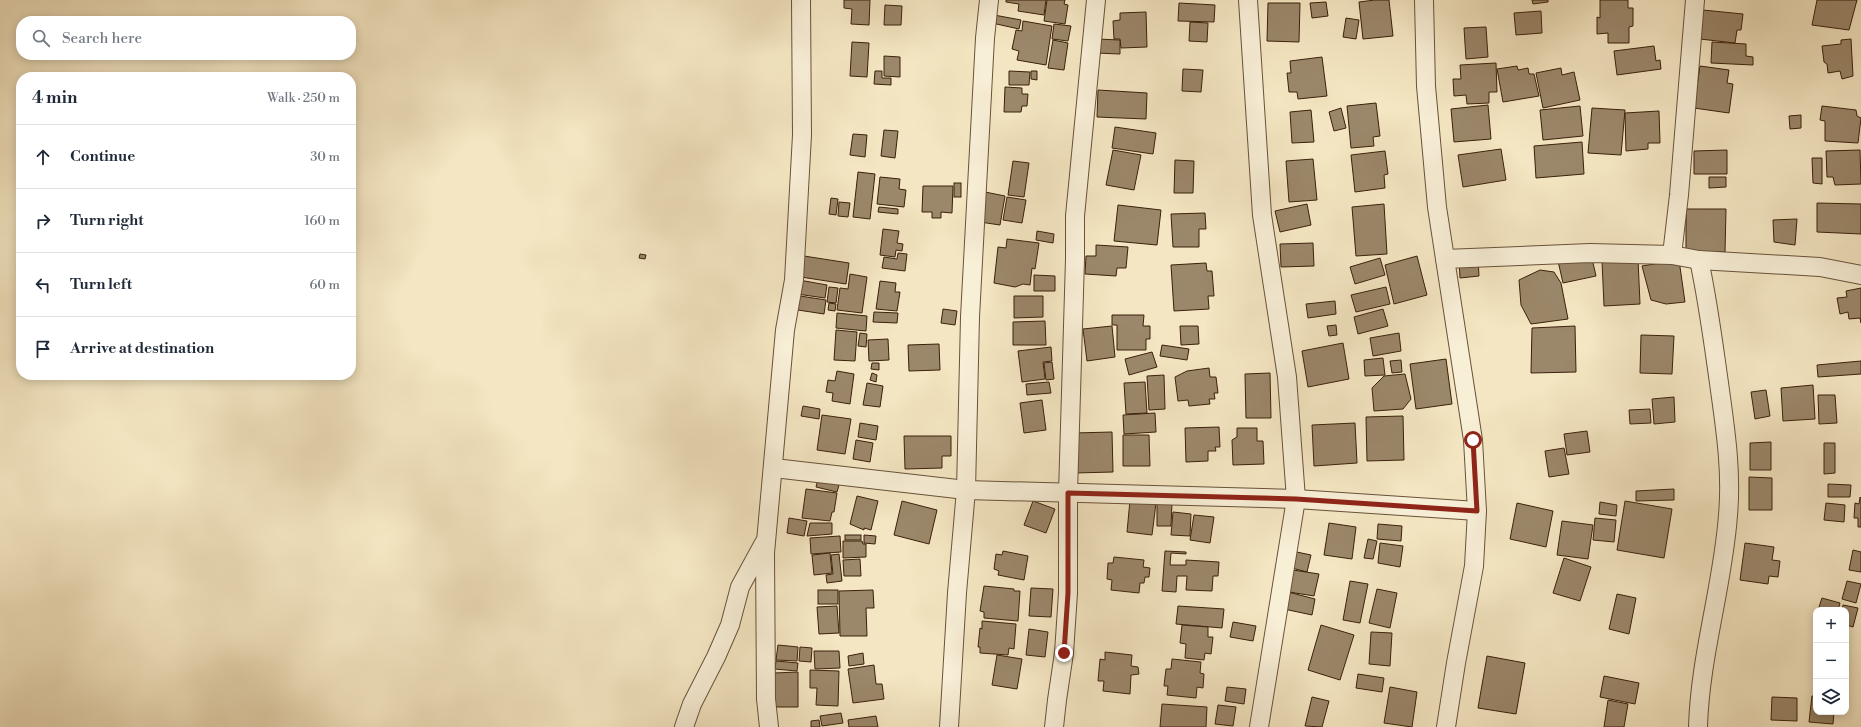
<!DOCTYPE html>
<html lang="en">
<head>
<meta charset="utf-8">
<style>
  :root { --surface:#fff; --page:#f2f2f3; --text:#1f2937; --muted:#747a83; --line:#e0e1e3 }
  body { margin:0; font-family:"Libre Bodoni",serif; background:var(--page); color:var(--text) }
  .controls { position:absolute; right:12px; bottom:12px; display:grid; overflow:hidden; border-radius:8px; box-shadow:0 2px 10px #0003 }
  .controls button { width:36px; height:36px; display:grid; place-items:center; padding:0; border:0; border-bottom:1px solid var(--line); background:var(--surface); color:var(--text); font:20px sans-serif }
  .stop { position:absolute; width:12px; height:12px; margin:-9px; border:3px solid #8f2418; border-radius:50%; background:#fff }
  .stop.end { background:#8f2418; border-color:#fff; box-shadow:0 1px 4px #0008 }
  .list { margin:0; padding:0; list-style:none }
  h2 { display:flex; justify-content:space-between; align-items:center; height:52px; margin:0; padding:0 16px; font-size:17px }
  h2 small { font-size:13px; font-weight:400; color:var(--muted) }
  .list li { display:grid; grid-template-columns:26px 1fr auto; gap:12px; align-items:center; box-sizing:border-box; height:64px; padding:0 16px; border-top:1px solid var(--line) }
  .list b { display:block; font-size:15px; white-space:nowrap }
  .list em { font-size:13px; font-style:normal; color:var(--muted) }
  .icon { flex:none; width:22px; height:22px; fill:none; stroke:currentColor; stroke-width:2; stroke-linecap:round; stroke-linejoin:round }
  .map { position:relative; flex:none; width:1861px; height:727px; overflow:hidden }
  .search { position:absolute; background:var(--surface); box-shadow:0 2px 10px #0003; left:16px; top:16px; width:340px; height:44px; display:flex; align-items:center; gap:10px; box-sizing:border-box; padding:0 14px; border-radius:16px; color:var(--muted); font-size:15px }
  .panel { position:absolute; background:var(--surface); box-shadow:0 2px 10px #0003; left:16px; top:72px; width:340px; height:308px; border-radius:16px }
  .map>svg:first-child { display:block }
</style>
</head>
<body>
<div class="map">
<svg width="1861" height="727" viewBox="0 0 1861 727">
  <rect width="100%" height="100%" fill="#f4e6c2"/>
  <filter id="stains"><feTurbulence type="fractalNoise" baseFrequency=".005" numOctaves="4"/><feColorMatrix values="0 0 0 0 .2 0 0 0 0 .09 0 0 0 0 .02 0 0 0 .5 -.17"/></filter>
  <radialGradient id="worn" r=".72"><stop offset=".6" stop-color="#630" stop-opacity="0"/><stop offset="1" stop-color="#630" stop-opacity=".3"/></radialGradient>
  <g fill="#9b876a" stroke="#3b200b">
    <path d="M844 0H870L869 25 851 24 852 9 844 8Z"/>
    <path d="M1006 0H1046L1044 15 1018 11 1019 4 1006 2Z"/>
    <path d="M1047 0H1065L1064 4 1068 5 1065 24 1044 21Z"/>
    <path d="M1375 0H1389L1393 36 1363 39 1359 2Z"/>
    <path d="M1532 0H1548V2L1533 4Z"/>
    <path d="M1600 0H1628V8H1633V26L1629 27V43H1608V33L1597 34V17L1600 18Z"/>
    <path d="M1817 0H1857L1849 30 1812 25Z"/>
    <path d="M1326 2 1328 16 1312 18 1310 3Z"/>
    <path d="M1179 3 1215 5 1214 22 1178 21Z"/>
    <path d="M1268 3H1300L1299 42 1267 41Z"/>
    <path d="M885 5 902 6 901 25H884Z"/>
    <path d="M1703 10 1743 14 1741 30H1737L1735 43 1700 39Z"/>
    <path d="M1541 11 1542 33 1516 35 1514 13Z"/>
    <path d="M1146 12 1147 47 1121 48 1120 39H1114L1113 21 1120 20V13Z"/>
    <path d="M994 15 1021 20 1019 29 992 23Z"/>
    <path d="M1346 18 1359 20 1356 39 1343 37Z"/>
    <path d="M1023 21 1052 26 1046 65 1017 60 1019 51 1012 49 1016 30 1022 31Z"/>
    <path d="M1190 22 1208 23 1207 42 1189 41Z"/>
    <path d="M1054 24 1071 26 1068 41 1052 39Z"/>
    <path d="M1486 27 1488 57 1466 59 1464 28Z"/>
    <path d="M1097 39 1120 40V54L1096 53Z"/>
    <path d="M1851 39 1853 76 1842 79 1840 71 1828 73 1827 64 1824 62 1822 46 1841 44V40Z"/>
    <path d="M1053 40 1068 43 1064 70 1048 68Z"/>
    <path d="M852 42 869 43 867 77 850 76Z"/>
    <path d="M1712 42 1746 44V56L1753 57V65L1711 63Z"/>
    <path d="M1654 46 1656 61 1660 60 1661 69 1617 75 1614 51Z"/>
    <path d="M884 56 900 57V77L884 76Z"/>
    <path d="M1322 57 1327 96 1298 99 1297 92H1289L1287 73H1291L1290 61Z"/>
    <path d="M1496 63 1497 92H1489V103L1467 104 1466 95 1454 96 1453 79H1461L1460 65Z"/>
    <path d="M1517 66 1518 70 1528 68 1529 74H1534L1539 96 1503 102 1497 69Z"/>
    <path d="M1700 66 1729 70 1727 83 1733 84 1729 113 1694 108Z"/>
    <path d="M1561 68 1562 75 1574 72 1580 100 1543 108 1536 73Z"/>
    <path d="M1183 69 1203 70 1201 92 1182 91Z"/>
    <path d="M875 71H882V78H891V85L874 84Z"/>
    <path d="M1009 71 1030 72 1029 85H1009Z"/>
    <path d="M1031 71H1037V80L1031 79Z"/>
    <path d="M1005 87 1022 88V94H1028L1027 106H1022L1021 112H1004Z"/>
    <path d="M1098 90 1147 93 1146 119 1097 117Z"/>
    <path d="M1376 103 1380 136 1373 137 1374 146 1351 148 1347 106Z"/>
    <path d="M1488 105 1491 139 1454 142 1451 109Z"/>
    <path d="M1580 106 1583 136 1543 140 1540 110Z"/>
    <path d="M1822 106 1856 110 1857 116 1861 118 1858 143 1825 141V121L1820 120Z"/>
    <path d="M1341 108 1346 128 1334 131 1329 112Z"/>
    <path d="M1592 108 1625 110 1621 155 1588 153Z"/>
    <path d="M1311 110 1314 142 1292 143 1290 112Z"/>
    <path d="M1659 111 1660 143H1648V149L1626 151 1625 113Z"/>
    <path d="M1801 115V128L1790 129 1789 116Z"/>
    <path d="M1115 127 1156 133 1153 154 1112 148Z"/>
    <path d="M884 130 898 131 895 158 881 156Z"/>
    <path d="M853 134 867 135 865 157 850 155Z"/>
    <path d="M1582 142 1584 174 1536 178 1534 146Z"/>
    <path d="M1501 149 1506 180 1463 187 1458 155Z"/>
    <path d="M1113 150 1141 155 1134 190 1106 185Z"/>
    <path d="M1727 150V174H1694V151Z"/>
    <path d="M1860 150 1861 184 1835 185 1833 177H1827L1826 151Z"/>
    <path d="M1385 151 1388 174 1384 175 1385 188 1355 192 1351 155Z"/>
    <path d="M1812 158H1822V184L1813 183Z"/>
    <path d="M1313 159 1317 200 1289 202 1286 161Z"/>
    <path d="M1175 160 1194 161 1193 193H1174Z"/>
    <path d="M1013 161 1029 163 1024 197 1008 195Z"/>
    <path d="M858 172 875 174 870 219 853 217Z"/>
    <path d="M880 177 900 179 899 189 906 190 904 207 877 204Z"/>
    <path d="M1709 177H1726V187L1709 188Z"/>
    <rect x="954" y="183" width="7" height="14"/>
    <path d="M923 186H953L952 213 941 212V218H932V212H922Z"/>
    <path d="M985 192 1005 196 1000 225 980 222Z"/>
    <path d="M1007 197 1026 200 1022 223 1003 220Z"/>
    <path d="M831 198 838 199 836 215 829 214Z"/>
    <path d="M839 202 850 203 848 217 838 216Z"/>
    <path d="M1817 203 1861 204V234L1817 232Z"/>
    <path d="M1307 204 1311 225 1280 232 1275 211Z"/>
    <path d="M1384 204 1387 254 1356 256 1352 207Z"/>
    <path d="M1118 205 1161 210 1157 245 1114 241Z"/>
    <path d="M879 207 898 209V214L878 212Z"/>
    <path d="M1686 209H1726L1725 252H1686Z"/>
    <path d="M1205 213 1206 229H1199V247H1173L1171 214Z"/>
    <path d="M1797 219 1795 245 1774 242 1773 220Z"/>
    <path d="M883 229 899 231 897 243 903 244 902 251 896 250 895 257 880 255Z"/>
    <path d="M1037 231 1054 234 1053 243 1036 240Z"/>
    <path d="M1007 239 1039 243 1035 269 1032 268 1030 285 1023 284 1015 287 994 283 998 247 1006 248Z"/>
    <path d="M1313 243 1314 266 1281 267 1280 244Z"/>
    <path d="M1096 245 1128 247 1126 268H1117L1116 276 1085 274 1086 256H1096Z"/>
    <path d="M898 253 907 254 905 271 882 268 884 257 897 259Z"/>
    <path d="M640 254 646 255 645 259 639 258Z"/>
    <path d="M1591 254 1596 276 1563 283 1558 261Z"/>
    <path d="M804 256 849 263 846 284 801 277Z"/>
    <path d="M1417 256 1427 295 1394 304 1385 265Z"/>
    <path d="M1380 258 1385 275 1355 284 1350 267Z"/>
    <path d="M1478 258 1479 276 1460 278 1459 259Z"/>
    <path d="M1638 259 1640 304 1604 306 1602 261Z"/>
    <path d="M1679 260 1685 302 1666 304 1651 300 1642 266Z"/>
    <path d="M1206 263 1207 271H1212L1214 296H1208L1209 309 1174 311 1171 265Z"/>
    <path d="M1540 270 1554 272 1561 283 1568 319 1531 324 1521 305 1519 280Z"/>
    <path d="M850 274 867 277 862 313 837 310 840 288 848 289Z"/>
    <path d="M1034 275 1055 276V291H1034Z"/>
    <path d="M799 280 827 285 825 298 797 294Z"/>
    <path d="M880 281 896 283 895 292H900L897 311 876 309Z"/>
    <path d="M829 287 838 288 836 303 827 302Z"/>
    <path d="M1386 287 1390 304 1356 312 1351 295Z"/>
    <path d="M1861 288V323L1860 318 1849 319 1848 312 1840 314 1837 298 1847 297 1846 291Z"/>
    <path d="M800 296 826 300 824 314 798 310Z"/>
    <path d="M1014 296H1043V317L1014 318Z"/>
    <path d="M1335 301 1336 314 1308 318 1306 304Z"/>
    <path d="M829 303 836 304 835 311 828 310Z"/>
    <path d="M943 309 957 311 955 325 941 323Z"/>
    <path d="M1383 309 1388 326 1358 334 1354 317Z"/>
    <path d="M874 312 898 313 897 323 873 322Z"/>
    <path d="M837 313 867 316 866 331 836 328Z"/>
    <path d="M1112 315H1144L1143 326H1150V339H1146V350H1117V325H1112Z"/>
    <path d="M1045 321 1046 345H1013V322Z"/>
    <path d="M1336 325 1337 335 1329 336 1327 326Z"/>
    <path d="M1112 326 1115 357 1087 361 1083 329Z"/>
    <path d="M1180 326H1198L1199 344 1181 345Z"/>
    <path d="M1575 326 1576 372 1531 373 1532 328Z"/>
    <path d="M836 330 857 332 855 361 834 360Z"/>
    <path d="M860 333 867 334 866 347 858 346Z"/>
    <path d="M1399 333 1401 351 1373 356 1370 338Z"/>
    <path d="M1641 335 1674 336 1672 374 1640 373Z"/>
    <path d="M888 339 889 360 869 361 868 340Z"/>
    <path d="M1343 343 1349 379 1308 387 1302 351Z"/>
    <path d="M939 344 940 370 909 371 908 345Z"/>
    <path d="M1162 345 1189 349 1187 360 1160 356Z"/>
    <path d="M1051 347 1052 361 1043 362 1045 379 1022 382 1018 351Z"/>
    <path d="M1152 352 1157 367 1129 375 1125 359Z"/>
    <path d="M1383 358 1385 375 1365 376 1364 360Z"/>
    <path d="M1446 359 1452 404 1416 409 1410 364Z"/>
    <path d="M1401 360 1402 372 1392 373 1390 361Z"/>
    <path d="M1861 361V374L1818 377 1817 365Z"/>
    <path d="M1052 362 1054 379 1046 380 1044 363Z"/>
    <path d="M872 363H879V370L871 369Z"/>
    <path d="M1209 368 1210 377H1216L1218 393H1214L1215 399H1209L1210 404 1189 406 1188 400 1178 401 1175 377 1187 371Z"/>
    <path d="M837 371 854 374 850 404 832 401 833 393 826 392 828 380 835 381Z"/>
    <path d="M872 373 877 375 876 382 870 380Z"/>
    <path d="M1270 373 1271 418H1246L1245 374Z"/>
    <path d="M1405 374 1411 399 1403 409 1374 411 1372 388 1384 376Z"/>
    <path d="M1164 375 1165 409 1149 410 1147 376Z"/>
    <path d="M1049 382 1051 393 1027 395 1026 384Z"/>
    <path d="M1145 382 1147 413 1126 414 1124 383Z"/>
    <path d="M867 383 883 386 880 407 863 405Z"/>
    <path d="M1813 385 1815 419 1783 421 1781 388Z"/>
    <path d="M1766 390 1770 416 1755 419 1751 392Z"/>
    <path d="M1818 395H1835L1837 423 1819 424Z"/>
    <path d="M1674 397 1675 422 1654 424 1652 399Z"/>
    <path d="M1042 400 1046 430 1024 433 1020 403Z"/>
    <path d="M803 406 820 409 819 419 801 416Z"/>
    <path d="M1650 409 1651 423 1630 424 1629 410Z"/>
    <path d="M1155 413 1156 432 1124 434 1123 415Z"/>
    <path d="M822 415 851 419 845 454 817 450Z"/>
    <path d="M1403 416 1404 460 1367 461 1366 417Z"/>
    <path d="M860 423 878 426 876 440 858 437Z"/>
    <path d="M1355 423 1357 463 1314 466 1312 425Z"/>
    <path d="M1219 427 1220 447H1215L1216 451H1208V461L1186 462 1185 428Z"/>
    <path d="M1237 428H1257V441H1263L1264 464 1233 465 1232 440 1237 437Z"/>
    <path d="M1587 431 1590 452 1567 455 1564 434Z"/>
    <path d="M1112 432 1113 472 1075 473 1074 433Z"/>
    <path d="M1123 435H1149L1150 466H1123Z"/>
    <path d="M904 436H951V456H942V468L905 469Z"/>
    <path d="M856 440 873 443 870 462 853 459Z"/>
    <path d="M1771 442V470H1750V443Z"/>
    <path d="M1824 443H1835V473L1824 474Z"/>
    <path d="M1564 448 1569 474 1549 477 1545 451Z"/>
    <path d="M1749 477 1772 478V510H1749Z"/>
    <path d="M818 479 839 485 837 492 816 487Z"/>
    <path d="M1828 484 1851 485 1850 497H1828Z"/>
    <path d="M806 489 837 493 834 512H832L830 521 802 518Z"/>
    <path d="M1674 489V500L1636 501V491Z"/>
    <path d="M857 496 878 501 871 530 864 528V530L850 524Z"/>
    <path d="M1860 497 1861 498V527H1858V518H1854L1855 503 1859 504Z"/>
    <path d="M1130 500 1156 503 1152 535 1127 532Z"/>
    <path d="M902 501 937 510 929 544 894 535Z"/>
    <path d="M1033 501 1055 509 1046 533 1024 525Z"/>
    <path d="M1625 501 1672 509 1664 558 1617 550Z"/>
    <path d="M1157 502H1172L1171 526H1157Z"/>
    <path d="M1600 502 1617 505 1616 516 1599 514Z"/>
    <path d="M1517 503 1553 511 1546 547 1510 539Z"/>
    <path d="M1826 503 1845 505 1844 522 1824 520Z"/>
    <path d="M1173 512 1191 514 1190 536 1171 535Z"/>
    <path d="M1194 515 1214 517 1210 543 1190 540Z"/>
    <path d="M789 518 807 521 804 536 787 533Z"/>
    <path d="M1595 518 1616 520 1614 542 1593 540Z"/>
    <path d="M1562 521 1593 525 1588 559 1557 555Z"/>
    <path d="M810 523H832V534L807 536Z"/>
    <path d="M1329 523 1356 527 1352 559 1324 555Z"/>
    <path d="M1378 524 1402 526 1401 541 1377 539Z"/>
    <rect x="845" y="535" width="16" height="5"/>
    <path d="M864 535 876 536 875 544 864 543Z"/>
    <path d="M840 536 841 552 811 554 810 538Z"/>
    <path d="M1368 539 1377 541 1373 559 1364 558Z"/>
    <path d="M843 541H862L863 544H866V557L843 558Z"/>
    <path d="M1380 543 1403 546 1400 567 1378 563Z"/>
    <path d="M1745 543 1774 547 1772 560 1780 561 1778 577 1769 576 1768 584 1740 580Z"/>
    <path d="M1853 550 1861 552V572L1849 570Z"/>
    <path d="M1003 551 1028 556 1024 580 998 575 999 571 994 569 996 554 1002 555Z"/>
    <path d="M1165 551 1186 552V554L1171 553 1170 565H1186V560L1219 562 1218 576H1213L1212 591 1186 590 1187 576H1177L1176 592 1162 591Z"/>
    <path d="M1292 551 1311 555 1307 572 1288 567Z"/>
    <path d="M830 553 832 573 814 575 812 555Z"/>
    <path d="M839 554 842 581 827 583 826 575 833 574 831 555Z"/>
    <path d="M1114 557 1144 560 1143 567 1150 568 1149 577H1145L1144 583H1140L1139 593 1111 590 1112 580 1107 579 1108 563H1113Z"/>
    <path d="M1564 558 1591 567 1580 601 1553 593Z"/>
    <path d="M860 559 861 576H844L843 560Z"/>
    <path d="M1293 570 1319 574 1314 596 1289 592Z"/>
    <path d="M1350 581 1368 584 1360 623 1343 620Z"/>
    <path d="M1847 581 1861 584 1856 603 1842 599Z"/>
    <path d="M984 586 1014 589V591H1020L1018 621 984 618V612L980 611Z"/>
    <path d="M1031 588 1053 589 1051 617 1029 616Z"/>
    <path d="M1377 589 1397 593 1390 628 1369 623Z"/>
    <rect x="818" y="590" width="20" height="14"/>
    <path d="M873 590 874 608H866L867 636H840L839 591Z"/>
    <path d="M1288 592 1315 599 1312 615 1284 609Z"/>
    <path d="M1617 594 1636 598 1629 634 1609 629Z"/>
    <path d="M1822 598 1840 603 1838 610H1818Z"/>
    <path d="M1843 605 1858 608 1853 627 1846 625V610H1842Z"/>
    <path d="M837 606 839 633 819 634 817 607Z"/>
    <path d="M1178 606 1224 609 1222 628 1176 624Z"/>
    <path d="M982 621 1016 624 1014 649 1009 648 1008 655 980 653V647H978L980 628 982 629Z"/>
    <path d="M1233 622 1256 626 1253 641 1230 637Z"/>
    <path d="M1182 625 1208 627V637H1213L1211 654 1205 653 1204 660 1185 658 1186 644 1180 643Z"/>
    <path d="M1321 625 1354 635 1340 680 1308 670Z"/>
    <path d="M1029 629 1048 632 1045 657 1026 655Z"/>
    <path d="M1371 632 1392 633 1390 666 1369 664Z"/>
    <path d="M778 645 798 647 797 661 776 660Z"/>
    <path d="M800 647 812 648 811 662 799 661Z"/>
    <path d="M814 651H839L840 668 815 669Z"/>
    <path d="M1105 652 1132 655 1131 666 1138 667 1139 674 1131 675 1130 694 1103 691 1104 681H1098L1100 659 1105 660Z"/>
    <path d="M863 653 864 664 849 666 848 656Z"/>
    <path d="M997 655 1022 659 1017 689 992 685Z"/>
    <path d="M1487 656 1525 663 1516 714 1478 708Z"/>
    <path d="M1172 659 1201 662 1200 673 1204 674 1203 688 1197 687 1196 698 1167 695 1168 686H1164L1166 669H1171Z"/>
    <path d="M776 661 798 663 797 671 775 669Z"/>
    <path d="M874 665 876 684H882L884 699 853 703 848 669Z"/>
    <path d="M810 670 839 671 838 706 816 705 817 688H810Z"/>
    <path d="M798 672V707H775L774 673Z"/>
    <path d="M1358 674 1384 678 1382 692 1356 688Z"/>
    <path d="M1604 676 1639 683 1635 704 1600 697Z"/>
    <path d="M1227 687 1246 689 1244 704 1225 701Z"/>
    <path d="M1390 687 1417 692 1412 727 1384 723Z"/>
    <path d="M1812 696H1816V712H1834L1833 724 1809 722Z"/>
    <path d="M1312 697 1329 701 1322 727 1305 726Z"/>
    <path d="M1772 697 1797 698V721L1771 720Z"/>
    <path d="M1608 700 1628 704 1624 727H1604Z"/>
    <path d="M1162 704 1207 707 1206 727H1160Z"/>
    <path d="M1218 705 1236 707 1233 726 1215 724Z"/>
    <path d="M841 713 843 723 822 726 820 716Z"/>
    <path d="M876 716 878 727H849L848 720Z"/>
    <path d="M819 720 820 727H811V721Z"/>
  </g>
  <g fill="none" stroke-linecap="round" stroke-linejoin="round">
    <defs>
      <g id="minor">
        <path d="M1248 0 1262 215 1287 377 1296 499 1259 727"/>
        <path d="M1424 0 1426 86 1437 207 1473 440 1477 511 1474 566 1456 663 1446 727"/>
        <path d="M1672 255 1679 195 1695 0"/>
        <path d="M1445 259 1590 253 1672 255 1699 260 1820 267 1861 275"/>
        <path d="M774 468 966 490 1296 499 1477 511"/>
        <path d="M684 727 692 704 716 657 730 625 740 587 764 543"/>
        <path d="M769 727 766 699 765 553 785 330 794 280 802 135 801 0"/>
        <path d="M949 727 957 593 966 490 970 317 985 38 989 0"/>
        <path d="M1054 727 1057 700 1064 653 1068 593V493L1075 259V216L1096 0"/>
        <path d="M1698 727C1700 655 1723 586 1728 515 1732 470 1725 427 1719 383 1713 341 1708 301 1699 260"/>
      </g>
    </defs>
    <use href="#minor" stroke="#695239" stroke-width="20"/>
    <use href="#minor" stroke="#f8efd7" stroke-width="18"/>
  </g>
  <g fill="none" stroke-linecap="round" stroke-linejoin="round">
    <path stroke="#8f2418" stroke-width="5" d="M1064 653 1068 593V493L1296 499 1477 511 1473 440"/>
  </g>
  <rect width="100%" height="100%" filter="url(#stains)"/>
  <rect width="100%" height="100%" fill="url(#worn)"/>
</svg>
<div class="controls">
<button>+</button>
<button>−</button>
<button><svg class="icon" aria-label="layers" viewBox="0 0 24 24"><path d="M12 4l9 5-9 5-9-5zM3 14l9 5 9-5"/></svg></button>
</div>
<div class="stop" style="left:1473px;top:440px"></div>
<div class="stop end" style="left:1064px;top:653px"></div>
<div class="search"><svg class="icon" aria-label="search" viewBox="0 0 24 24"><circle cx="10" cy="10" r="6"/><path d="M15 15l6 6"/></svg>Search here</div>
<section class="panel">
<h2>4 min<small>Walk · 250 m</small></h2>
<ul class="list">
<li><svg class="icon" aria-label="ahead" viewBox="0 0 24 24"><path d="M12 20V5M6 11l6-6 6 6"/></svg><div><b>Continue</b></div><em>30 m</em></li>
<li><svg class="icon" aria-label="right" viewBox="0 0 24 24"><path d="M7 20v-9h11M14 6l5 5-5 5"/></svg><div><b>Turn right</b></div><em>160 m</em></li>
<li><svg class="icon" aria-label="left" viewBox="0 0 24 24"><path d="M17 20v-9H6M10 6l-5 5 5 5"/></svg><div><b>Turn left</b></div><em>60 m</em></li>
<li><svg class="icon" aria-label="arrive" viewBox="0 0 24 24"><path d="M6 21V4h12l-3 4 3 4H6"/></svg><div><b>Arrive at destination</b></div></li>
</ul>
</section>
</div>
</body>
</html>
